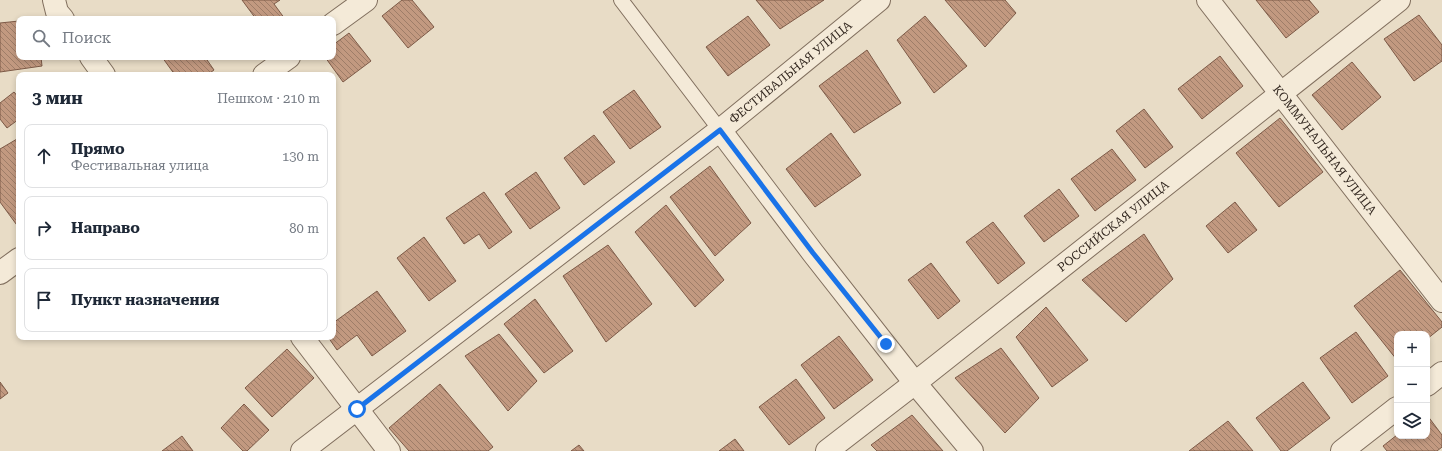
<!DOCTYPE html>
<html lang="ru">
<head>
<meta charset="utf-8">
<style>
  :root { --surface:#fff; --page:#f2f2f3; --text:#1f2937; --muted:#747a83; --line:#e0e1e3 }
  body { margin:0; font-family:"Roboto Serif",serif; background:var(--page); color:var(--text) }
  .controls { position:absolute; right:12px; bottom:12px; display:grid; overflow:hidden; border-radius:8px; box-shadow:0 2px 6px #0003 }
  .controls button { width:36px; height:36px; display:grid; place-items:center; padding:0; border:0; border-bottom:1px solid var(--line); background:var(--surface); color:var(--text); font:20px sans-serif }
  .stop { position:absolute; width:12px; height:12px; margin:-9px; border:3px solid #1a73e8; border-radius:50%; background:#fff }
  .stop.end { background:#1a73e8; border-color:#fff; box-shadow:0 1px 4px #0008 }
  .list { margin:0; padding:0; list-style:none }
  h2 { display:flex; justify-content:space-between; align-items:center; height:52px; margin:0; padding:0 16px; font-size:17px }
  h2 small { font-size:13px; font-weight:400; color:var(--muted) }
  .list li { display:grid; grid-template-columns:26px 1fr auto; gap:12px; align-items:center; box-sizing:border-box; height:64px; margin:0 8px 8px; padding:0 8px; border:1px solid var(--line); border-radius:8px }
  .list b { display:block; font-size:15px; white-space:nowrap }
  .list p { margin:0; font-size:13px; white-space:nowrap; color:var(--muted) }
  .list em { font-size:13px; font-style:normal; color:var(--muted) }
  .icon { flex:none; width:22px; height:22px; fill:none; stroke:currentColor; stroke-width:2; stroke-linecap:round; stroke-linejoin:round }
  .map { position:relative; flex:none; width:1442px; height:451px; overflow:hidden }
  .search { position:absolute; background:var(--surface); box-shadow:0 2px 6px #0003; left:16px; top:16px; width:320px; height:44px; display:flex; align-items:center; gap:10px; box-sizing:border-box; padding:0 14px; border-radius:8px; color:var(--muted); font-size:15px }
  .panel { position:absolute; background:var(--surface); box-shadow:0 2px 6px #0003; left:16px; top:72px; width:320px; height:268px; border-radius:8px }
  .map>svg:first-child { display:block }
</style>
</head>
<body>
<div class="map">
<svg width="1442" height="451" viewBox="0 0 1442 451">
  <defs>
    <pattern id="building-back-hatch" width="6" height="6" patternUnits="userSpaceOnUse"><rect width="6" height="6" fill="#c29980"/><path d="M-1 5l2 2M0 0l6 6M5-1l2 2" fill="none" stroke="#9e7d68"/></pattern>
  </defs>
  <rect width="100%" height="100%" fill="#e8dcc6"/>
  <g fill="url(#building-back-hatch)" stroke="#7d5a47">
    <path d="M242 0H280L274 4 285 19H256Z"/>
    <path d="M402 0H412L434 27 408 48 382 16Z"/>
    <path d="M756 0H824L780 29Z"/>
    <path d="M945 0H1005L1016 13 985 47Z"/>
    <path d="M1256 0H1309L1319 12 1286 38Z"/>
    <path d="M1419 15 1442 45V61L1414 81 1384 39Z"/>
    <path d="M748 16 770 45 728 76 706 47Z"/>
    <path d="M925 16 967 66 934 93 897 40Z"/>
    <path d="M19 21V57H41L42 66 0 72V23Z"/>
    <path d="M349 33 371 61 343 82 325 57H333V45Z"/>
    <path d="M867 50 901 103 854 133 819 86Z"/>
    <path d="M1220 56 1243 86 1202 119 1178 89Z"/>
    <path d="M162 57H205L214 70 207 75H175Z"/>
    <path d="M1352 62 1381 97 1342 130 1312 95Z"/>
    <path d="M634 90 661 127 630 149 603 112Z"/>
    <path d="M14 92 19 98V119L7 128 0 119V103Z"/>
    <path d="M1144 109 1173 147 1145 168 1116 131Z"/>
    <path d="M1280 118 1323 172 1279 207 1236 153Z"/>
    <path d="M831 133 861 175 815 207 786 169Z"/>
    <path d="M594 135 615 162 584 185 564 158Z"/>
    <path d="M17 139 19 142V228L0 202V149Z"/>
    <path d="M1112 149 1136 180 1095 211 1071 179Z"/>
    <path d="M710 166 751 223 715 256 670 197Z"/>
    <path d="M536 172 560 208 530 229 505 194Z"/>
    <path d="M1059 189 1079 216 1044 242 1024 216Z"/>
    <path d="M484 192 512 232 489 249 479 234 464 244 446 218Z"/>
    <path d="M1235 202 1257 230 1228 253 1206 226Z"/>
    <path d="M666 205 724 280 695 307 635 232Z"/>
    <path d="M993 222 1025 263 998 284 966 242Z"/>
    <path d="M1144 234 1173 279 1126 322 1082 280Z"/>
    <path d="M424 237 456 281 429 301 397 258Z"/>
    <path d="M608 245 652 304 606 342 563 276Z"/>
    <path d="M931 263 960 301 938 319 908 280Z"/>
    <path d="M1400 270 1442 322V327L1427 339V334H1397V360L1354 306Z"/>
    <path d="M377 291 406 331 372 356 357 335 337 350 328 337H333V323Z"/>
    <path d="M535 299 573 351 544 373 504 324Z"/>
    <path d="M1046 307 1088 360 1052 387 1016 337Z"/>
    <path d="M1356 332 1388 376 1352 403 1320 358Z"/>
    <path d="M499 334 537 381 508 411 465 356Z"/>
    <path d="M839 336 873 380 834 409 801 365Z"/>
    <path d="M1001 348 1039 398 1005 433 955 378Z"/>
    <path d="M287 349 314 378 272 417 245 388Z"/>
    <path d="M796 379 825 418 789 445 759 407Z"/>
    <path d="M0 382 8 393 0 399Z"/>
    <path d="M1303 382 1330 418 1287 451H1281L1256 418Z"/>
    <path d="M440 384 493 447 488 451H409L389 428Z"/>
    <path d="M244 404 269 430 247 451H243L221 428Z"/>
    <path d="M912 415 943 451H877L871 445Z"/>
    <path d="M1427 415 1442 435V447L1437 451H1387L1383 446 1397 435V436H1427Z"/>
    <path d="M1228 421 1253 451H1189Z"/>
    <path d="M182 436 193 451H162Z"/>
    <path d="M735 439 744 451H719Z"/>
    <path d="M579 445 584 451H571Z"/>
  </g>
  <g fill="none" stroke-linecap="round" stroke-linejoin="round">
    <defs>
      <path id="service" d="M621 0 720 130"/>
      <g id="minor">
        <path d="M54 0 57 12 63 19"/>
        <path id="s1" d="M1208 0 1442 301"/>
        <path d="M333 24 366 0"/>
        <path d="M91 57 104 75"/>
        <path d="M264 75 289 57"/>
        <path d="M720 130 813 253 915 383 972 451"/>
        <path d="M0 273 19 259"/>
        <path d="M302 337 389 451"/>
        <path d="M1427 385 1442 373"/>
        <path id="s2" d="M302 451 720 130 879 0"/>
        <path id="s3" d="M827 451 915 383 1399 0"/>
        <path d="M1342 451 1397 408"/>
      </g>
    </defs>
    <use href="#service" stroke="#816f5e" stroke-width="16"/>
    <use href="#minor" stroke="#816f5e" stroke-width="24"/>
    <use href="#service" stroke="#f4ead8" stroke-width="14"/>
    <use href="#minor" stroke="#f4ead8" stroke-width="22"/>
  </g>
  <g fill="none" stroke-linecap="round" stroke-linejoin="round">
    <path stroke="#1a73e8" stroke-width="5" d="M357 409 720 130 813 253 886 344"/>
  </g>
  <g text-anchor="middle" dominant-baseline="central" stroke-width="3.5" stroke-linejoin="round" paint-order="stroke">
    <g font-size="12" fill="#332820" stroke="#f1e7d4">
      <text stroke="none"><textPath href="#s2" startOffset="618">ФЕСТИВАЛЬНАЯ УЛИЦА</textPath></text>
      <text stroke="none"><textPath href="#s1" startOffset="190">КОММУНАЛЬНАЯ УЛИЦА</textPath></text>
      <text stroke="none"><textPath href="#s3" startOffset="364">РОССИЙСКАЯ УЛИЦА</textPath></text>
    </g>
  </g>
</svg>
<div class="controls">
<button>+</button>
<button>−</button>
<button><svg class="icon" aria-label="layers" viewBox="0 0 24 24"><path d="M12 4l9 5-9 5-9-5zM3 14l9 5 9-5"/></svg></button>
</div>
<div class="stop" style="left:357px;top:409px"></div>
<div class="stop end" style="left:886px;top:344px"></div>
<div class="search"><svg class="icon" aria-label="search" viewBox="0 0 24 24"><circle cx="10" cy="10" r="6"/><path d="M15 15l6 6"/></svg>Поиск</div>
<section class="panel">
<h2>3 мин<small>Пешком · 210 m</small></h2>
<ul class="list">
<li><svg class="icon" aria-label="ahead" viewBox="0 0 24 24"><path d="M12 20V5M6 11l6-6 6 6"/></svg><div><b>Прямо</b><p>Фестивальная улица</p></div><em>130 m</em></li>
<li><svg class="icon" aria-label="right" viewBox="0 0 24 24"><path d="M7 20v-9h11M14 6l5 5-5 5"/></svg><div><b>Направо</b></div><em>80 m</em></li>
<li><svg class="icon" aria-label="arrive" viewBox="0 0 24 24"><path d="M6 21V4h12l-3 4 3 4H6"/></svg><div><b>Пункт назначения</b></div></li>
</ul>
</section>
</div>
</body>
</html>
